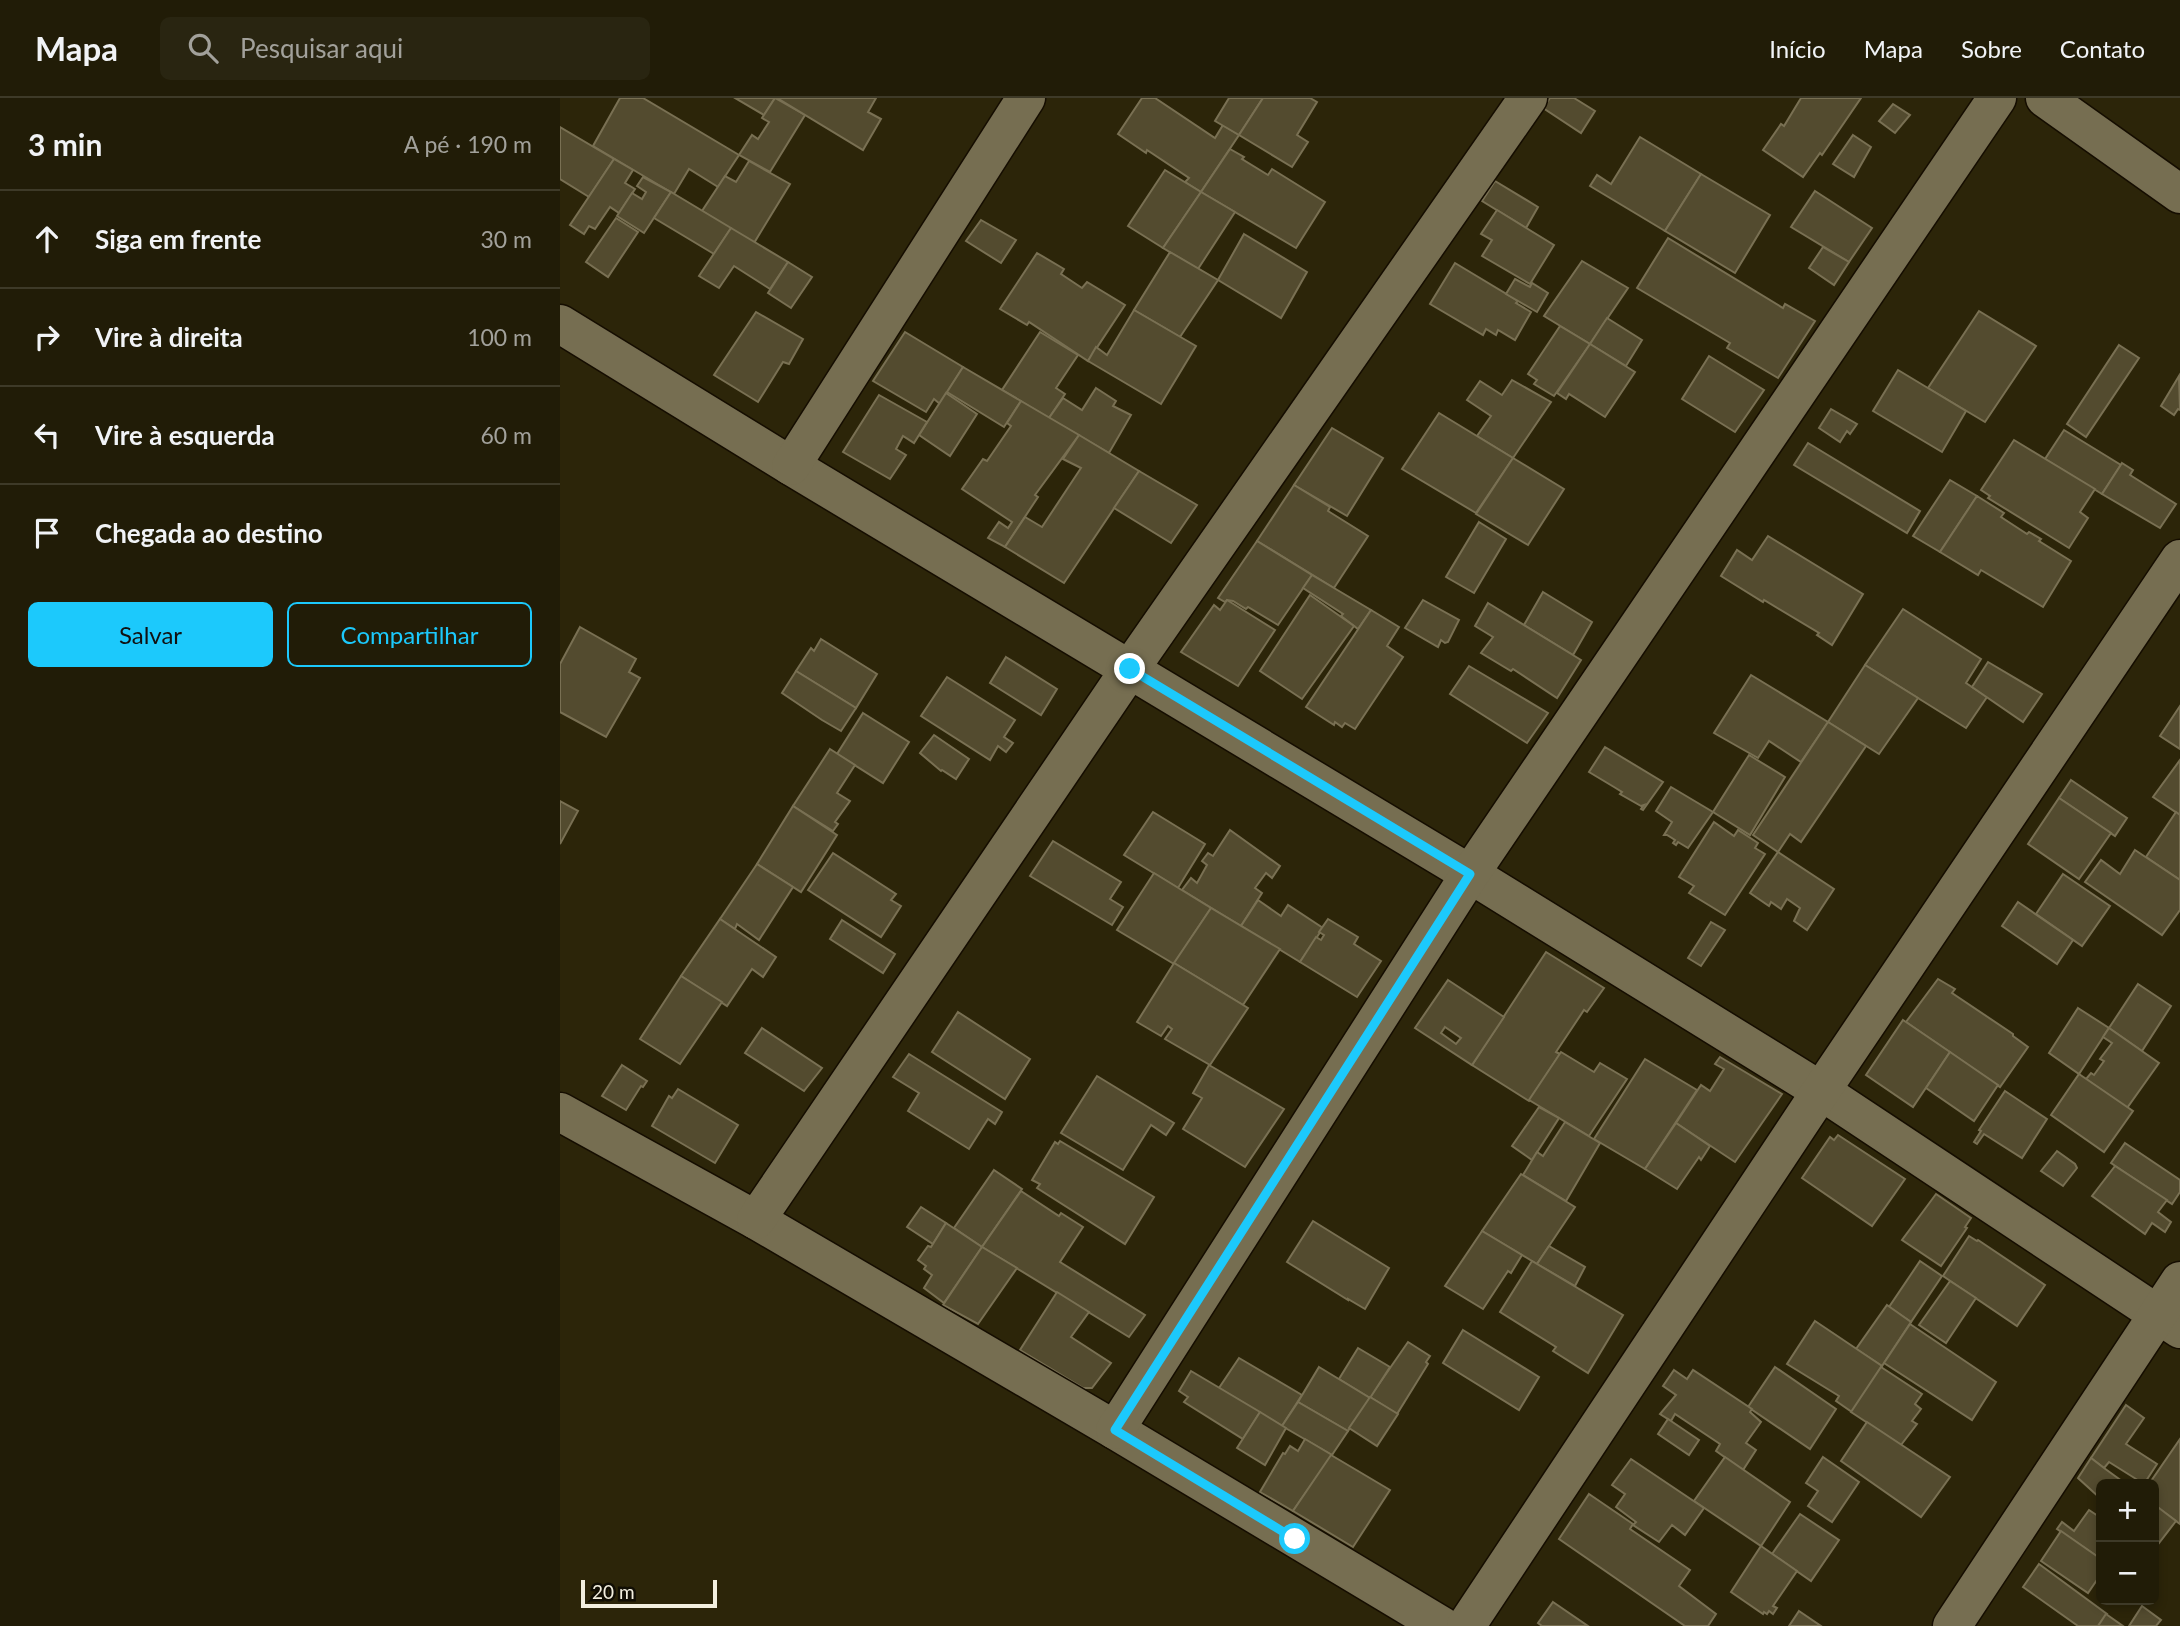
<!DOCTYPE html>
<html lang="pt">
<head>
<meta charset="utf-8">
<style>
  :root { --surface:#211c07; --page:#292511; --text:#f1f3f6; --muted:#a2a19b; --line:#3e3a28; --accent:#1cc9fc }
  body { margin:0; font-family:Lato,sans-serif; background:var(--page); color:var(--text) }
  .controls { position:absolute; right:21px; bottom:21px; display:grid; overflow:hidden; border-radius:10px; box-shadow:0 4px 10px #0003 }
  .controls button { width:63px; height:63px; display:grid; place-items:center; padding:0; border:0; border-bottom:2px solid var(--line); background:var(--surface); color:var(--text); font:35px sans-serif }
  .scale { position:absolute; left:21px; bottom:18px; width:136px; box-sizing:border-box; padding-left:7px; border:4px solid #f3efdf; border-top:0; font-size:19px; line-height:24px; white-space:nowrap; color:#f3efdf; -webkit-text-stroke:5px #110e04; paint-order:stroke }
  .stop { position:absolute; width:21px; height:21px; margin:-16px; border:5px solid #1cc9fc; border-radius:50%; background:#fff }
  .stop.end { background:#1cc9fc; border-color:#fff; box-shadow:0 2px 7px #0008 }
  .list { margin:0; padding:0; list-style:none }
  h2 { display:flex; justify-content:space-between; align-items:center; height:91px; margin:0; padding:0 28px; font-size:30px }
  h2 small { font-size:23px; font-weight:400; color:var(--muted) }
  .list li { display:grid; grid-template-columns:46px 1fr auto; gap:21px; align-items:center; box-sizing:border-box; height:98px; padding:0 28px; border-top:2px solid var(--line) }
  .list b { display:block; font-size:26px; white-space:nowrap }
  .list em { font-size:23px; font-style:normal; color:var(--muted) }
  .actions { display:flex; gap:14px; padding:21px 28px }
  .actions a { flex:1; padding:16px 0; border:2px solid var(--accent); border-radius:10px; text-align:center; font-size:24px; color:var(--accent) }
  .actions .main { background:var(--accent); color:#111 }
  .icon { flex:none; width:38px; height:38px; fill:none; stroke:currentColor; stroke-width:2; stroke-linecap:round; stroke-linejoin:round }
  .map { position:relative; flex:none; width:1620px; height:1528px; overflow:hidden }
  header { display:flex; align-items:center; gap:42px; box-sizing:border-box; height:98px; padding:0 35px; background:var(--surface); border-bottom:2px solid var(--line) }
  header strong { font-size:33px }
  nav { display:flex; gap:38px; margin-inline-start:auto; font-size:24px }
  .search { width:490px; height:63px; background:var(--page); display:flex; align-items:center; gap:18px; box-sizing:border-box; padding:0 24px; border-radius:10px; color:var(--muted); font-size:26px }
  main { display:flex }
  aside { flex:1; background:var(--surface) }
  .map>svg:first-child { display:block }
</style>
</head>
<body>
<header>
<strong>Mapa</strong>
<div class="search"><svg class="icon" aria-label="search" viewBox="0 0 24 24"><circle cx="10" cy="10" r="6"/><path d="M15 15l6 6"/></svg>Pesquisar aqui</div>
<nav><a>Início</a><a>Mapa</a><a>Sobre</a><a>Contato</a></nav>
</header>
<main>
<aside>
<h2>3 min<small>A pé · 190 m</small></h2>
<ul class="list">
<li><svg class="icon" aria-label="ahead" viewBox="0 0 24 24"><path d="M12 20V5M6 11l6-6 6 6"/></svg><div><b>Siga em frente</b></div><em>30 m</em></li>
<li><svg class="icon" aria-label="right" viewBox="0 0 24 24"><path d="M7 20v-9h11M14 6l5 5-5 5"/></svg><div><b>Vire à direita</b></div><em>100 m</em></li>
<li><svg class="icon" aria-label="left" viewBox="0 0 24 24"><path d="M17 20v-9H6M10 6l-5 5 5 5"/></svg><div><b>Vire à esquerda</b></div><em>60 m</em></li>
<li><svg class="icon" aria-label="arrive" viewBox="0 0 24 24"><path d="M6 21V4h12l-3 4 3 4H6"/></svg><div><b>Chegada ao destino</b></div></li>
</ul>
<div class="actions"><a class="main">Salvar</a><a>Compartilhar</a></div>
</aside>
<div class="map">
<svg width="1620" height="1528" viewBox="0 0 1620 1528">
  <rect width="100%" height="100%" fill="#2c2509"/>
  <g fill="#534b2f" stroke="#797053" stroke-width="2" fill-rule="evenodd">
    <path d="M60 0H83L179 57 158 89 129 71 114 96 33 48Z"/>
    <path d="M175 0H215L204 17Z"/>
    <path d="M215 0 245 17 210 74 179 57 192 37 198 41 209 24 202 20Z"/>
    <path d="M217 0H316L308 14 321 21 303 52Z"/>
    <path d="M582 0H595L655 40 663 27 679 37 641 94 625 84 629 80 587 52 586 55 558 36Z"/>
    <path d="M669 0H703L679 37 655 23Z"/>
    <path d="M703 0H750L757 4 737 37 748 44 732 69 679 37Z"/>
    <path d="M990 0H1014L1035 13 1021 35 983 10Z"/>
    <path d="M1241 0H1301L1262 57 1260 55 1243 79 1203 52 1221 26 1224 28Z"/>
    <path d="M1333 6 1350 17 1335 35 1319 23Z"/>
    <path d="M0 29 54 61 29 99 0 81Z"/>
    <path d="M1293 37 1311 49 1294 79 1273 66Z"/>
    <path d="M1080 39 1141 76 1105 133 1030 88 1037 77 1051 86Z"/>
    <path d="M670 51 684 59 682 61 708 77 712 71 765 104 736 150 641 94Z"/>
    <path d="M54 61 73 72 65 85 75 91 59 115 50 109 35 131 29 128 24 136 10 127Z"/>
    <path d="M189 63 230 86 194 145 142 113 165 78 176 84Z"/>
    <path d="M605 72 641 94 603 150 568 128Z"/>
    <path d="M1141 76 1210 117 1175 175 1105 133Z"/>
    <path d="M83 79 111 94 84 135 57 118 72 95 82 101 86 94 77 88Z"/>
    <path d="M935 83 978 109 966 130 922 103Z"/>
    <path d="M1255 93 1312 130 1289 164 1231 129Z"/>
    <path d="M111 94 171 130 154 156 94 120Z"/>
    <path d="M641 94 675 114 638 171 603 150Z"/>
    <path d="M937 112 994 147 970 186 922 158 932 142 921 136Z"/>
    <path d="M56 120 78 134 48 179 26 164Z"/>
    <path d="M421 122 456 142 441 165 406 143Z"/>
    <path d="M171 130 228 164 210 191 174 168 159 190 139 178Z"/>
    <path d="M684 136 747 174 721 220 658 182Z"/>
    <path d="M1108 140 1223 210 1225 206 1255 223 1218 280 1167 250 1170 245 1077 190Z"/>
    <path d="M1263 149 1289 164 1274 187 1249 170Z"/>
    <path d="M610 154 658 182 620 239 574 212Z"/>
    <path d="M477 155 504 171 501 176 522 190 527 184 565 207 528 263 469 224 467 227 440 211Z"/>
    <path d="M1022 163 1068 190 1030 246 984 218Z"/>
    <path d="M228 164 252 179 231 210 208 195Z"/>
    <path d="M895 165 958 203 956 205 971 214 955 242 938 232 936 237 926 231 923 237 870 206Z"/>
    <path d="M955 181 970 189 972 185 988 195 977 214 946 196Z"/>
    <path d="M574 212 636 248 601 306 528 263 536 249 547 257Z"/>
    <path d="M1419 213 1476 248 1425 324 1368 290Z"/>
    <path d="M196 214 243 241 229 266 223 264 198 304 154 277Z"/>
    <path d="M1047 220 1082 242 1066 268 1030 246Z"/>
    <path d="M1000 228 1030 246 994 298 974 286 977 282 968 276Z"/>
    <path d="M345 234 403 269 380 306 374 301 366 314 313 283Z"/>
    <path d="M480 234 518 257 496 290 505 296 489 320 442 292Z"/>
    <path d="M1030 246 1075 274 1045 319 1009 296 1006 301 997 295Z"/>
    <path d="M1559 247 1579 260 1526 339 1507 326Z"/>
    <path d="M1149 258 1204 292 1175 334 1122 301Z"/>
    <path d="M403 269 461 303 444 329 387 294Z"/>
    <path d="M1338 272 1406 313 1382 354 1313 313Z"/>
    <path d="M1619 278 1620 312 1618 311 1614 317 1601 308Z"/>
    <path d="M952 282 991 304 953 360 917 338 931 318 907 302 920 283 942 297Z"/>
    <path d="M536 290 556 303 553 308 571 317 549 355 489 320 503 300 522 312Z"/>
    <path d="M386 295 417 316 390 358 359 337Z"/>
    <path d="M319 297 367 324 354 345 343 338 336 351 346 357 330 381 283 354Z"/>
    <path d="M461 303 519 337 475 397 478 399 445 449 428 440 439 424 448 430 452 424 402 391 423 361 427 363 451 328 447 325Z"/>
    <path d="M1271 311 1297 326 1290 336 1287 333 1280 344 1259 330Z"/>
    <path d="M879 315 953 360 916 415 842 371Z"/>
    <path d="M772 330 823 360 787 418 734 387Z"/>
    <path d="M1504 332 1561 367 1542 396 1485 361Z"/>
    <path d="M519 337 579 373 504 485 445 449 465 419 482 429 521 370 503 361Z"/>
    <path d="M1454 342 1535 391 1520 414 1528 420 1509 450 1428 400 1430 398 1421 392Z"/>
    <path d="M1248 345 1360 413 1347 435 1234 367Z"/>
    <path d="M953 360 1004 391 968 447 916 416Z"/>
    <path d="M1562 365 1573 372 1570 377 1616 406 1600 430 1542 396Z"/>
    <path d="M579 373 637 407 611 445 554 410Z"/>
    <path d="M1390 382 1417 398 1380 454 1353 438Z"/>
    <path d="M734 387 770 409 768 413 808 438 774 490 697 443Z"/>
    <path d="M1417 398 1444 415 1441 419 1467 436 1469 434 1481 441 1479 443 1511 463 1483 509 1421 472 1418 477 1380 454Z"/>
    <path d="M919 424 946 441 914 495 886 479Z"/>
    <path d="M1208 438 1303 496 1272 547 1257 537 1259 535 1204 502 1203 504 1161 478 1177 452 1192 462Z"/>
    <path d="M697 443 752 477 718 527 688 509 686 511 673 503 667 502 665 504 658 500Z"/>
    <path d="M752 477 811 512 798 531 781 518 783 516 743 490Z"/>
    <path d="M983 494 1032 524 1013 557 964 527Z"/>
    <path d="M750 497 794 528 742 601 700 573Z"/>
    <path d="M667 502 715 532 678 588 621 554 654 507 660 512Z"/>
    <path d="M863 502 899 522 888 544 885 545 881 542 878 549 845 530Z"/>
    <path d="M928 505 1021 562 997 600 953 571 951 573 921 555 933 539 915 528Z"/>
    <path d="M1343 511 1421 561 1406 585 1427 599 1406 630 1305 567Z"/>
    <path d="M811 512 839 529 827 548 843 559 795 631 785 625 782 629 775 624 774 627 746 609Z"/>
    <path d="M20 529 76 561 69 574 80 580 46 639 0 614V566Z"/>
    <path d="M261 541 317 576 296 610 236 573 251 550 254 553Z"/>
    <path d="M446 559 497 591 481 617 430 585Z"/>
    <path d="M1428 564 1482 596 1463 624 1412 589Z"/>
    <path d="M1305 567 1358 600 1319 656 1268 624Z"/>
    <path d="M909 568 988 615 967 645 890 596Z"/>
    <path d="M236 573 296 610 281 633 262 622 222 595Z"/>
    <path d="M1191 577 1268 624 1241 664 1209 643 1198 660 1154 635Z"/>
    <path d="M387 579 455 622 444 639 453 645 446 654 438 648 430 662 361 618Z"/>
    <path d="M1620 608V651L1600 638Z"/>
    <path d="M303 615 349 644 323 685 277 656Z"/>
    <path d="M1268 624 1306 648 1241 744 1230 736 1218 754 1193 737Z"/>
    <path d="M374 637 409 661 396 681 382 672 381 673 360 655Z"/>
    <path d="M1045 649 1103 684 1083 712 1081 711 1084 707 1081 708 1060 696 1062 694 1054 689 1029 674Z"/>
    <path d="M270 651 295 667 277 695 290 703 275 724 278 726 273 733 233 708Z"/>
    <path d="M1189 657 1225 679 1190 737 1153 714Z"/>
    <path d="M1620 662V717L1593 699Z"/>
    <path d="M1511 682 1567 720 1555 738 1499 700Z"/>
    <path d="M1111 689 1153 714 1128 750 1118 744 1116 747 1113 745 1115 742 1107 737H1104L1112 724 1096 713Z"/>
    <path d="M1499 700 1551 735 1519 781 1468 746Z"/>
    <path d="M0 703 18 713 0 746Z"/>
    <path d="M233 708 277 737 241 794 197 766Z"/>
    <path d="M593 714 645 746 618 790 564 757Z"/>
    <path d="M1616 714 1620 717V782L1586 759Z"/>
    <path d="M1154 724 1174 738 1178 732 1198 745 1195 750 1205 756 1165 817 1129 795 1134 788 1119 779Z"/>
    <path d="M670 732 720 768 712 780 706 775 695 790 702 795 681 828 622 792 631 780 637 785 647 767 642 763 648 755 653 758Z"/>
    <path d="M493 743 561 784 550 801 563 809 552 827 470 778Z"/>
    <path d="M1575 752 1620 782V812L1602 837 1525 784 1541 762 1560 776Z"/>
    <path d="M1218 754 1274 791 1247 832 1234 823 1240 810 1227 801 1221 811 1211 804 1209 808 1190 795Z"/>
    <path d="M273 755 336 796 331 802 341 808 321 839 248 792Z"/>
    <path d="M197 766 233 789 199 842 177 826 175 831 160 821Z"/>
    <path d="M594 775 651 810 614 866 557 832Z"/>
    <path d="M1503 776 1550 808 1522 848 1476 816Z"/>
    <path d="M698 802 721 818 728 807 763 830 740 864 681 828Z"/>
    <path d="M1458 804 1513 842 1497 866 1442 828Z"/>
    <path d="M651 810 720 851 683 907 614 865Z"/>
    <path d="M160 821 216 859 203 879 192 871 167 908 121 878Z"/>
    <path d="M768 821 798 839 794 846 821 863 797 899 740 864 756 839 761 842 764 837 759 834Z"/>
    <path d="M282 822 335 856 323 875 270 841Z"/>
    <path d="M1151 824 1165 832 1141 868 1128 860Z"/>
    <path d="M986 854 1044 890 1027 914 1024 912 996 954 1000 956 969 1003 912 967Z"/>
    <path d="M614 865 688 910 650 967 605 941 612 931 608 928 601 938 577 924Z"/>
    <path d="M121 878 162 904 120 966 80 941Z"/>
    <path d="M1378 881 1395 891 1392 895 1453 936V938L1468 949 1440 989 1346 924Z"/>
    <path d="M888 882 944 919 912 967 855 930ZM885 929 901 940 896 946 881 935Z"/>
    <path d="M1578 886 1611 908 1582 953 1549 930Z"/>
    <path d="M1518 910 1549 930 1519 976 1489 955Z"/>
    <path d="M398 914 470 961 445 1001 372 954Z"/>
    <path d="M1343 922 1390 954 1353 1009 1306 977Z"/>
    <path d="M202 930 262 970 244 993 185 955Z"/>
    <path d="M1549 930 1599 965 1567 1010 1526 981 1531 975 1534 977 1544 963 1540 961 1552 945 1543 939Z"/>
    <path d="M1001 954 1034 974 1040 965 1067 981 1029 1038 969 1002Z"/>
    <path d="M1390 954 1438 987 1414 1023 1366 990Z"/>
    <path d="M349 956 442 1014 435 1026 428 1021 409 1051 348 1013 359 995 333 979Z"/>
    <path d="M1160 959 1222 996 1175 1064 1116 1025 1141 987 1150 993 1164 971 1155 966Z"/>
    <path d="M1085 961 1137 992 1085 1071 1034 1041Z"/>
    <path d="M62 967 87 983 83 989 81 988 66 1012 42 998Z"/>
    <path d="M649 967 724 1011 685 1069 623 1031 642 1000 633 995Z"/>
    <path d="M1519 976 1573 1013 1544 1054 1491 1017Z"/>
    <path d="M537 978 614 1025 606 1037 591 1027 563 1072 501 1035Z"/>
    <path d="M118 991 178 1027 155 1065 92 1028 109 998 112 1000Z"/>
    <path d="M1445 993 1487 1021 1462 1060 1424 1036 1417 1046 1414 1044 1421 1033 1419 1032Z"/>
    <path d="M979 1009 999 1020 972 1062 952 1048Z"/>
    <path d="M1005 1024 1040 1045 1006 1103 963 1077 977 1054 983 1058Z"/>
    <path d="M1116 1025 1150 1048 1141 1062 1139 1059 1117 1091 1085 1071Z"/>
    <path d="M1278 1037 1345 1081 1312 1128 1242 1080 1270 1039 1274 1042Z"/>
    <path d="M500 1043 594 1099 565 1146 477 1090 480 1086 472 1082 495 1044 498 1046Z"/>
    <path d="M1565 1045 1620 1082V1094L1612 1106 1551 1065Z"/>
    <path d="M1497 1053 1515 1066 1517 1070 1503 1088 1481 1073Z"/>
    <path d="M1555 1068 1607 1102 1598 1114 1611 1124 1605 1134 1592 1125 1585 1136 1532 1098Z"/>
    <path d="M434 1072 462 1091 422 1149 394 1130Z"/>
    <path d="M961 1076 1015 1109 977 1166 922 1133Z"/>
    <path d="M461 1093 499 1118 501 1115 523 1129 500 1164 585 1217 569 1239 422 1149Z"/>
    <path d="M1376 1096 1411 1120 1405 1129 1407 1130 1381 1168 1342 1142Z"/>
    <path d="M361 1109 386 1125 373 1146 347 1129Z"/>
    <path d="M753 1123 829 1170 805 1211 788 1201V1202L727 1164Z"/>
    <path d="M386 1125 422 1149 384 1205 364 1190 372 1177 364 1171 366 1168 358 1162 368 1148 371 1149Z"/>
    <path d="M922 1133 962 1157 951 1175 948 1173 923 1211 885 1188Z"/>
    <path d="M1409 1138 1417 1143 1418 1142 1485 1187 1457 1228 1383 1178Z"/>
    <path d="M989 1148 1025 1169 1015 1188 977 1166Z"/>
    <path d="M422 1149 457 1170 418 1226 383 1207Z"/>
    <path d="M972 1163 1063 1217 1028 1275 993 1253 996 1249 940 1214Z"/>
    <path d="M1360 1163 1382 1178 1351 1224 1329 1209Z"/>
    <path d="M1390 1183 1416 1200 1386 1245 1359 1227Z"/>
    <path d="M497 1194 529 1214 511 1239 551 1265 532 1290H523L460 1252Z"/>
    <path d="M1327 1207 1351 1224 1322 1268 1296 1251Z"/>
    <path d="M1255 1223 1322 1268 1292 1314 1276 1303 1279 1298 1227 1266Z"/>
    <path d="M1350 1226 1436 1284 1412 1322 1324 1265Z"/>
    <path d="M903 1232 979 1279 959 1312 883 1265Z"/>
    <path d="M848 1244 870 1258 866 1264 868 1266 837 1316 810 1299Z"/>
    <path d="M798 1250 830 1269 810 1300 779 1281Z"/>
    <path d="M679 1260 742 1297 722 1328 659 1290Z"/>
    <path d="M759 1269 810 1300 788 1333 738 1304Z"/>
    <path d="M1215 1269 1276 1311 1250 1351 1188 1309Z"/>
    <path d="M1321 1269 1362 1296 1355 1306 1361 1311 1352 1323 1357 1326 1341 1347 1291 1314Z"/>
    <path d="M1114 1272 1127 1281 1133 1272 1192 1311 1190 1314 1201 1324 1186 1345 1196 1352 1183 1372 1156 1353 1160 1346 1115 1316 1111 1323 1100 1316 1116 1297 1103 1288Z"/>
    <path d="M631 1273 700 1314 683 1341 624 1304 628 1299 619 1293Z"/>
    <path d="M810 1299 838 1316 817 1348 789 1330Z"/>
    <path d="M738 1304 788 1333 772 1357 722 1328Z"/>
    <path d="M1566 1307 1584 1320 1566 1346 1597 1366 1584 1386 1549 1364 1544 1370 1531 1360Z"/>
    <path d="M700 1314 726 1330 705 1367 677 1350Z"/>
    <path d="M1108 1321 1139 1342 1129 1357 1098 1336Z"/>
    <path d="M1307 1324 1390 1379 1361 1419 1281 1363Z"/>
    <path d="M745 1341 772 1357 733 1413 700 1394 723 1355 725 1356 730 1348 738 1353Z"/>
    <path d="M1620 1341V1426L1594 1407V1386H1589Z"/>
    <path d="M771 1357 830 1392 793 1449 733 1413Z"/>
    <path d="M1165 1359 1230 1404 1201 1448 1134 1403Z"/>
    <path d="M1263 1359 1299 1384 1272 1424 1248 1408 1258 1393 1246 1385Z"/>
    <path d="M1531 1360 1544 1370 1566 1386H1541V1401L1518 1380Z"/>
    <path d="M1071 1361 1144 1410 1125 1437 1112 1427 1099 1444 1073 1427 1076 1424 1056 1409 1065 1396 1052 1387Z"/>
    <path d="M1029 1396 1073 1426 1070 1431 1130 1472 1119 1488 1156 1516 1148 1528H1125L999 1441Z"/>
    <path d="M1599 1410 1616 1423 1599 1445 1594 1441V1417Z"/>
    <path d="M1529 1412 1541 1420V1461L1497 1431 1502 1424 1514 1433Z"/>
    <path d="M1240 1416 1279 1442 1251 1483 1212 1456Z"/>
    <path d="M1501 1433 1541 1461V1476L1528 1495 1481 1463Z"/>
    <path d="M1201 1448 1237 1473 1213 1508 1217 1510 1213 1516 1209 1513 1207 1516 1204 1514 1203 1516 1171 1494Z"/>
    <path d="M1479 1466 1547 1516 1538 1528H1518L1463 1489Z"/>
    <path d="M993 1504 1028 1528H982L978 1525Z"/>
    <path d="M1582 1508 1601 1522 1596 1528H1569Z"/>
    <path d="M1239 1513 1261 1528H1229Z"/>
    <path d="M1546 1516 1563 1528H1538Z"/>
  </g>
  <g fill="none" stroke-linecap="round" stroke-linejoin="round">
    <defs>
      <g id="minor">
        <path d="M1485 0 1620 96"/>
        <path d="M0 226 231 368 910 776 1261 993 1620 1231"/>
        <path d="M231 368 466 0"/>
        <path d="M0 1014 196 1122 555 1332 882 1528"/>
        <path d="M196 1122 570 571 968 0"/>
        <path d="M555 1332 910 776 1437 0"/>
        <path d="M906 1528 1261 993 1620 461"/>
        <path d="M1392 1528 1620 1183"/>
      </g>
    </defs>
    <use href="#minor" stroke="#150d00" stroke-width="41"/>
    <use href="#minor" stroke="#766e51" stroke-width="38"/>
  </g>
  <g fill="none" stroke-linecap="round" stroke-linejoin="round">
    <path stroke="#1cc9fc" stroke-width="9" d="M570 571 910 776 555 1332 735 1441"/>
  </g>
</svg>
<div class="controls">
<button>+</button>
<button>−</button>
</div>
<div class="scale">20 m</div>
<div class="stop" style="left:735px;top:1441px"></div>
<div class="stop end" style="left:570px;top:571px"></div>
</div>
</main>
</body>
</html>
